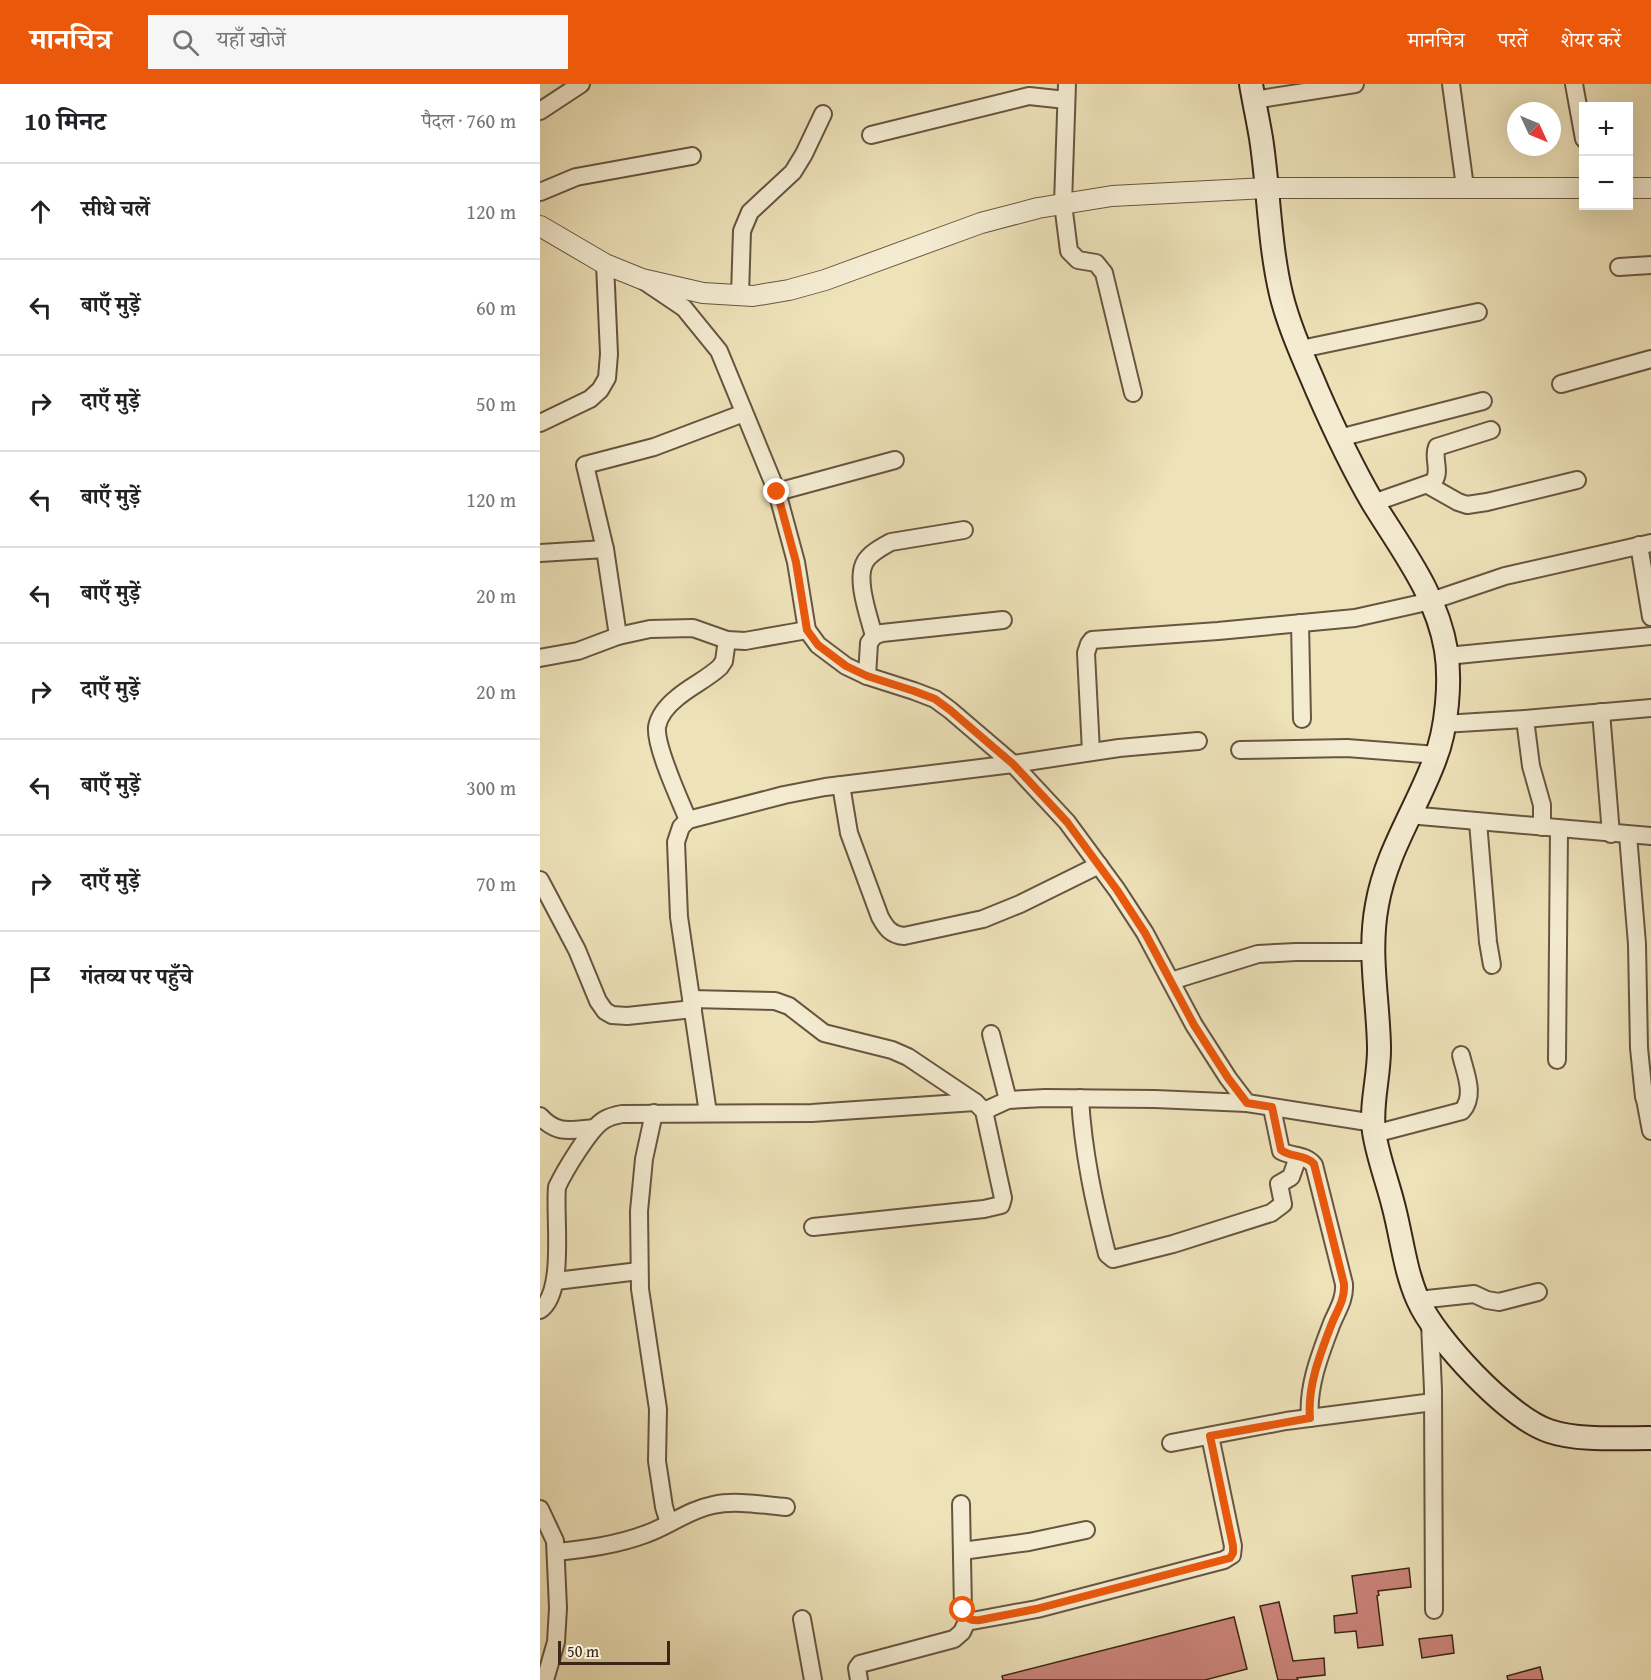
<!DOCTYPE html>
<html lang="hi">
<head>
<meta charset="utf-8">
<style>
  :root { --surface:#fff; --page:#f6f6f6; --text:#202124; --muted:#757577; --line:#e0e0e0; --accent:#ea580c }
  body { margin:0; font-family:"Gentium Book Plus","Noto Serif Devanagari",serif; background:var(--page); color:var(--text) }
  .controls { position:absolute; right:18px; top:18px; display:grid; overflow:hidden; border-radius:0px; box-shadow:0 6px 24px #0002 }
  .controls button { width:54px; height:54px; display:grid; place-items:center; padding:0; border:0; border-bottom:2px solid var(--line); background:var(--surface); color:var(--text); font:30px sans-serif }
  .compass { position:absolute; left:967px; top:18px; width:54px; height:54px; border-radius:50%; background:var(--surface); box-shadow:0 6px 24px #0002; rotate:134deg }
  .scale { position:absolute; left:18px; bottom:15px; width:112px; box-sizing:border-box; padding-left:6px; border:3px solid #3b2618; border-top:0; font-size:16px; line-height:21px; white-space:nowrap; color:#3b2618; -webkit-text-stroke:4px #f4ecd2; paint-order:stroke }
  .stop { position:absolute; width:18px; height:18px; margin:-14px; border:4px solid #ea580c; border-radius:50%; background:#fff }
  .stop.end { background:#ea580c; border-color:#fff; box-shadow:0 2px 6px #0008 }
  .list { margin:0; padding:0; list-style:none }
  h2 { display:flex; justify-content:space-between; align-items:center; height:78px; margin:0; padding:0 24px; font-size:26px }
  h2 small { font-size:20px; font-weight:400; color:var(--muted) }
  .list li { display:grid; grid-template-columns:39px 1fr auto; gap:18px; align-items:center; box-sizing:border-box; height:96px; padding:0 24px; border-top:2px solid var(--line) }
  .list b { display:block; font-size:22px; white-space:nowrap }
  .list em { font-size:20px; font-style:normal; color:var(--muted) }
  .icon { flex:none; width:33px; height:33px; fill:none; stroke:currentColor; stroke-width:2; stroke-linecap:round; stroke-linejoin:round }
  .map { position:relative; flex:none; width:1111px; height:1596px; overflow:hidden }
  header { display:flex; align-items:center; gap:36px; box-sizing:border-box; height:84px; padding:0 30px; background:var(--accent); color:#fff }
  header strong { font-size:28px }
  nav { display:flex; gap:33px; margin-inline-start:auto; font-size:21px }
  .search { width:420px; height:54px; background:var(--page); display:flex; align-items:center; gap:15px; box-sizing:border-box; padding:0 21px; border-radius:0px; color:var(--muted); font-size:22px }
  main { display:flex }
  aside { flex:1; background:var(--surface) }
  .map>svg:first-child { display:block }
</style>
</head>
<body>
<header>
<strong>मानचित्र</strong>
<div class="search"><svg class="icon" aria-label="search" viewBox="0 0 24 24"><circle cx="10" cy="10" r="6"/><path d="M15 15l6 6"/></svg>यहाँ खोजें</div>
<nav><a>मानचित्र</a><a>परतें</a><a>शेयर करें</a></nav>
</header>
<main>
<aside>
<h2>10 मिनट<small>पैदल · 760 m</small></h2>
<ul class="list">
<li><svg class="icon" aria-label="ahead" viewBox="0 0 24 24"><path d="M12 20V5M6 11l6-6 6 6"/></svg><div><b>सीधे चलें</b></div><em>120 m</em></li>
<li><svg class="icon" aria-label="left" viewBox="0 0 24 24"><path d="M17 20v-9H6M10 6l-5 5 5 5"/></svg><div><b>बाएँ मुड़ें</b></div><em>60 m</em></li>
<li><svg class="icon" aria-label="right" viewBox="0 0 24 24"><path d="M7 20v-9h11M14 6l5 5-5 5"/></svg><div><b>दाएँ मुड़ें</b></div><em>50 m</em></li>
<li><svg class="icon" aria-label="left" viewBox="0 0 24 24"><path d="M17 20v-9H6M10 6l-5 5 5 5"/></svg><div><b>बाएँ मुड़ें</b></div><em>120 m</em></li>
<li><svg class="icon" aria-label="left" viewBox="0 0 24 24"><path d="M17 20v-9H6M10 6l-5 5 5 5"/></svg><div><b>बाएँ मुड़ें</b></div><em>20 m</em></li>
<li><svg class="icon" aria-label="right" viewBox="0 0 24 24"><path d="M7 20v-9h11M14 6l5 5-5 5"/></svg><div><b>दाएँ मुड़ें</b></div><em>20 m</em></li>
<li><svg class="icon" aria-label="left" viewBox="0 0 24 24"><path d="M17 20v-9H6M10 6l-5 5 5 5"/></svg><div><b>बाएँ मुड़ें</b></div><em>300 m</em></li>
<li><svg class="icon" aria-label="right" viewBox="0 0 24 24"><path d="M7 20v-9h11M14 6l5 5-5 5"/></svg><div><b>दाएँ मुड़ें</b></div><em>70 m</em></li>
<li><svg class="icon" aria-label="arrive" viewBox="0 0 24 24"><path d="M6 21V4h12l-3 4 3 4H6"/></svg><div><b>गंतव्य पर पहुँचे</b></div></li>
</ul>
</aside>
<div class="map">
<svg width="1111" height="1596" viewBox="0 0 1111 1596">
  <rect width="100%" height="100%" fill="#eee2b9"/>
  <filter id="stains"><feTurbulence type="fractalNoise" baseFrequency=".00333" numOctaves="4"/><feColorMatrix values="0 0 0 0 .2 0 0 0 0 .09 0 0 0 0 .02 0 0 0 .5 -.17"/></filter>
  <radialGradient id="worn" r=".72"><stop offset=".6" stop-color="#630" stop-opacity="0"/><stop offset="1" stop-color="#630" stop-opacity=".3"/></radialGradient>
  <g fill="#cb847a" stroke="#3b2618" stroke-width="1.5">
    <path d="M869 1484 871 1503 838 1507 839 1511 837 1512 843 1561 818 1564 816 1547 795 1549 794 1532 817 1529 812 1492Z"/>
    <path d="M739 1518 753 1577 784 1574 785 1591 757 1594 758 1596H738L720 1522Z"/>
    <path d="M694 1533 707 1585 665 1596H463L462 1592Z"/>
    <path d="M912 1551 914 1569 882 1574 879 1555Z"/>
    <path d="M1000 1583 1003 1596H968L967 1592Z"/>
  </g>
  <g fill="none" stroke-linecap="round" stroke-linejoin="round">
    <defs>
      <g id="minor">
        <path d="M527 0 523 120 529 167 538 176 556 179 564 189 593 309"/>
        <path d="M911 0 925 103"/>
        <path d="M1034 0 1044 55"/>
        <path d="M714 16 815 0"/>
        <path d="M0 27 41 0"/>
        <path d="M331 51 489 12 526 16"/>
        <path d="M0 108 36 93 152 72"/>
        <path d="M1079 183 1111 181"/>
        <path d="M104 197 144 224 179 267 237 408 256 478 267 546 278 561 306 582 327 592 374 607 395 615 410 626 473 680 527 738 577 806 605 849 654 941 688 994 707 1019 834 1039"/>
        <path d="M200 211 202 147 210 128 253 88 264 70 283 30"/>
        <path d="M761 265 938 228"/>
        <path d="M1021 300 1111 275"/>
        <path d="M0 339 50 315 60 306 67 294 69 270 65 180"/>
        <path d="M799 354 943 317"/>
        <path d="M888 401 918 418 927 421 947 418 1037 396"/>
        <path d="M237 408 355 376"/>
        <path d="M833 419 893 398C902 388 892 374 897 363L951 346"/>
        <path d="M1099 461 1111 533"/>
        <path d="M65 465 45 381 114 363 204 329"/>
        <path d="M0 469 65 465 78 552"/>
        <path d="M760 539 762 635"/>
        <path d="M334 552C329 533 315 495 325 478 330 469 342 463 351 458L424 446"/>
        <path d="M907 572 1111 552"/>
        <path d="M0 574 38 567 78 552 110 545 153 544 187 556 205 557 267 546"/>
        <path d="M327 592 329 559 334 552 342 549 463 536"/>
        <path d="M1061 628 1071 750"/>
        <path d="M985 635 991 682 1002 721V743"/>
        <path d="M903 640 985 635 1111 624"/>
        <path d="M700 666 807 664 897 671"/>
        <path d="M551 668 546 569 549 560 552 556 678 547 815 534 891 517 965 492 1111 459"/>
        <path d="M301 701 309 749 340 833C346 844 351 851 364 852L443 835 480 820 559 781"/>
        <path d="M868 731 1111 752"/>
        <path d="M148 736C140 716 115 663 117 643 119 631 128 621 138 613 151 602 167 595 180 583L184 577 187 556"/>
        <path d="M938 738 948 858 952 881"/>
        <path d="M1088 751 1097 860 1099 964 1104 1013 1111 1015"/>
        <path d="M0 796 37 866 58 917 65 927 72 931 87 932 153 925"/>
        <path d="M631 897 718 870 756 868H833"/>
        <path d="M151 915 235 917 249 922 284 949 352 966 368 973 435 1018 444 1027 463 1114 461 1121 444 1125 273 1143"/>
        <path d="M451 950 468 1016"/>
        <path d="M1017 976 1019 745"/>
        <path d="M540 1014C543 1068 554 1118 567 1170L573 1175 633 1160 731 1129 743 1120 739 1100 751 1093 758 1073"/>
        <path d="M1105 1015 1111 1047"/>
        <path d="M732 1024 741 1067C752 1073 765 1070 774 1081L804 1200C805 1215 798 1225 792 1239 781 1268 767 1302 770 1334"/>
        <path d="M444 1027 468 1016 505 1014 615 1015 707 1019"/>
        <path d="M114 1029 104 1075 99 1127 100 1205 118 1325 117 1377 124 1423 129 1439"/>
        <path d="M168 1029 139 833 136 758 141 743 148 736 244 711 285 703 473 680 579 664 658 657"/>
        <path d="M0 1032C17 1051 31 1046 54 1044"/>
        <path d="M834 1050 922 1027C936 1011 925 989 921 971"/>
        <path d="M16 1197 99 1187"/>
        <path d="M878 1216 934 1210 947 1216 959 1218 998 1208"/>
        <path d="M0 1226C26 1208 14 1133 17 1103 24 1088 50 1044 64 1036 69 1033 76 1031 82 1030L272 1029 435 1018"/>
        <path d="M890 1239 893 1306 894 1526"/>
        <path d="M631 1359 746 1337 893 1318"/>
        <path d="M421 1420 423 1526 425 1532 432 1537 497 1525 684 1476 692 1471 693 1462 670 1352"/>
        <path d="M0 1425 15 1457 18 1524 16 1558 5 1596"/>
        <path d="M422 1467 489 1458 546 1446"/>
        <path d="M16 1468C46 1465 77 1461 106 1450 129 1442 148 1426 173 1421 196 1416 222 1421 246 1423"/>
        <path d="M262 1535 273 1596"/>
        <path d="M319 1596 317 1584 320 1580 414 1555 422 1548 428 1535"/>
      </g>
      <g id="tertiary">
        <path d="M1088 104H1111"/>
        <path d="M0 142 65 180 102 195 163 209 213 212 249 206 285 196 441 139 498 124 572 112 726 104H1044"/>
      </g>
      <path id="secondary" d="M711 0C714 18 718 36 721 54 729 106 729 159 741 210 749 243 764 275 777 306 794 345 812 383 833 419 862 466 897 511 906 566 911 597 907 645 895 675 877 724 846 768 837 821 828 868 838 915 839 962 840 990 830 1020 834 1048 838 1074 848 1099 854 1124 862 1155 865 1187 878 1216 895 1255 968 1333 1009 1347 1038 1357 1080 1354 1111 1354"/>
    </defs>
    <use href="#minor" stroke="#685540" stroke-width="20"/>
    <use href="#tertiary" stroke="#685540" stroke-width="22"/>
    <use href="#secondary" stroke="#3b2618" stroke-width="26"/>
    <use href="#minor" stroke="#f4ecd2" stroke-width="16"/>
    <use href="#tertiary" stroke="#f4ecd2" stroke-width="20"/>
    <use href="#secondary" stroke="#f4ecd2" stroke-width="22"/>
  </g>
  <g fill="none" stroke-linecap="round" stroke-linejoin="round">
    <path stroke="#ea580c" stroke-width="8" d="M237 408 256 478 267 546 278 561 306 582 327 592 374 607 395 615 410 626 473 680 527 738 577 806 605 849 654 941 688 994 707 1019 732 1023 741 1066C752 1074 765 1070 774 1080L804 1200C805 1215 798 1225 792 1239 781 1268 767 1302 770 1334L670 1352 693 1462V1469L690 1474 496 1525 440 1536C430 1537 427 1535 423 1526"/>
  </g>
  <rect width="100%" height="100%" filter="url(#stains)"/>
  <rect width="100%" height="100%" fill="url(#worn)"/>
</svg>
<div class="controls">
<button>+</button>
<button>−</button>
</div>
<svg class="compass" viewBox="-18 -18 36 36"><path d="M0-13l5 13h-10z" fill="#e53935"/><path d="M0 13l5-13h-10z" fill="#757577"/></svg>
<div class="scale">50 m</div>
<div class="stop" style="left:423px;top:1526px"></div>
<div class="stop end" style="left:237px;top:408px"></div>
</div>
</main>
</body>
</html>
